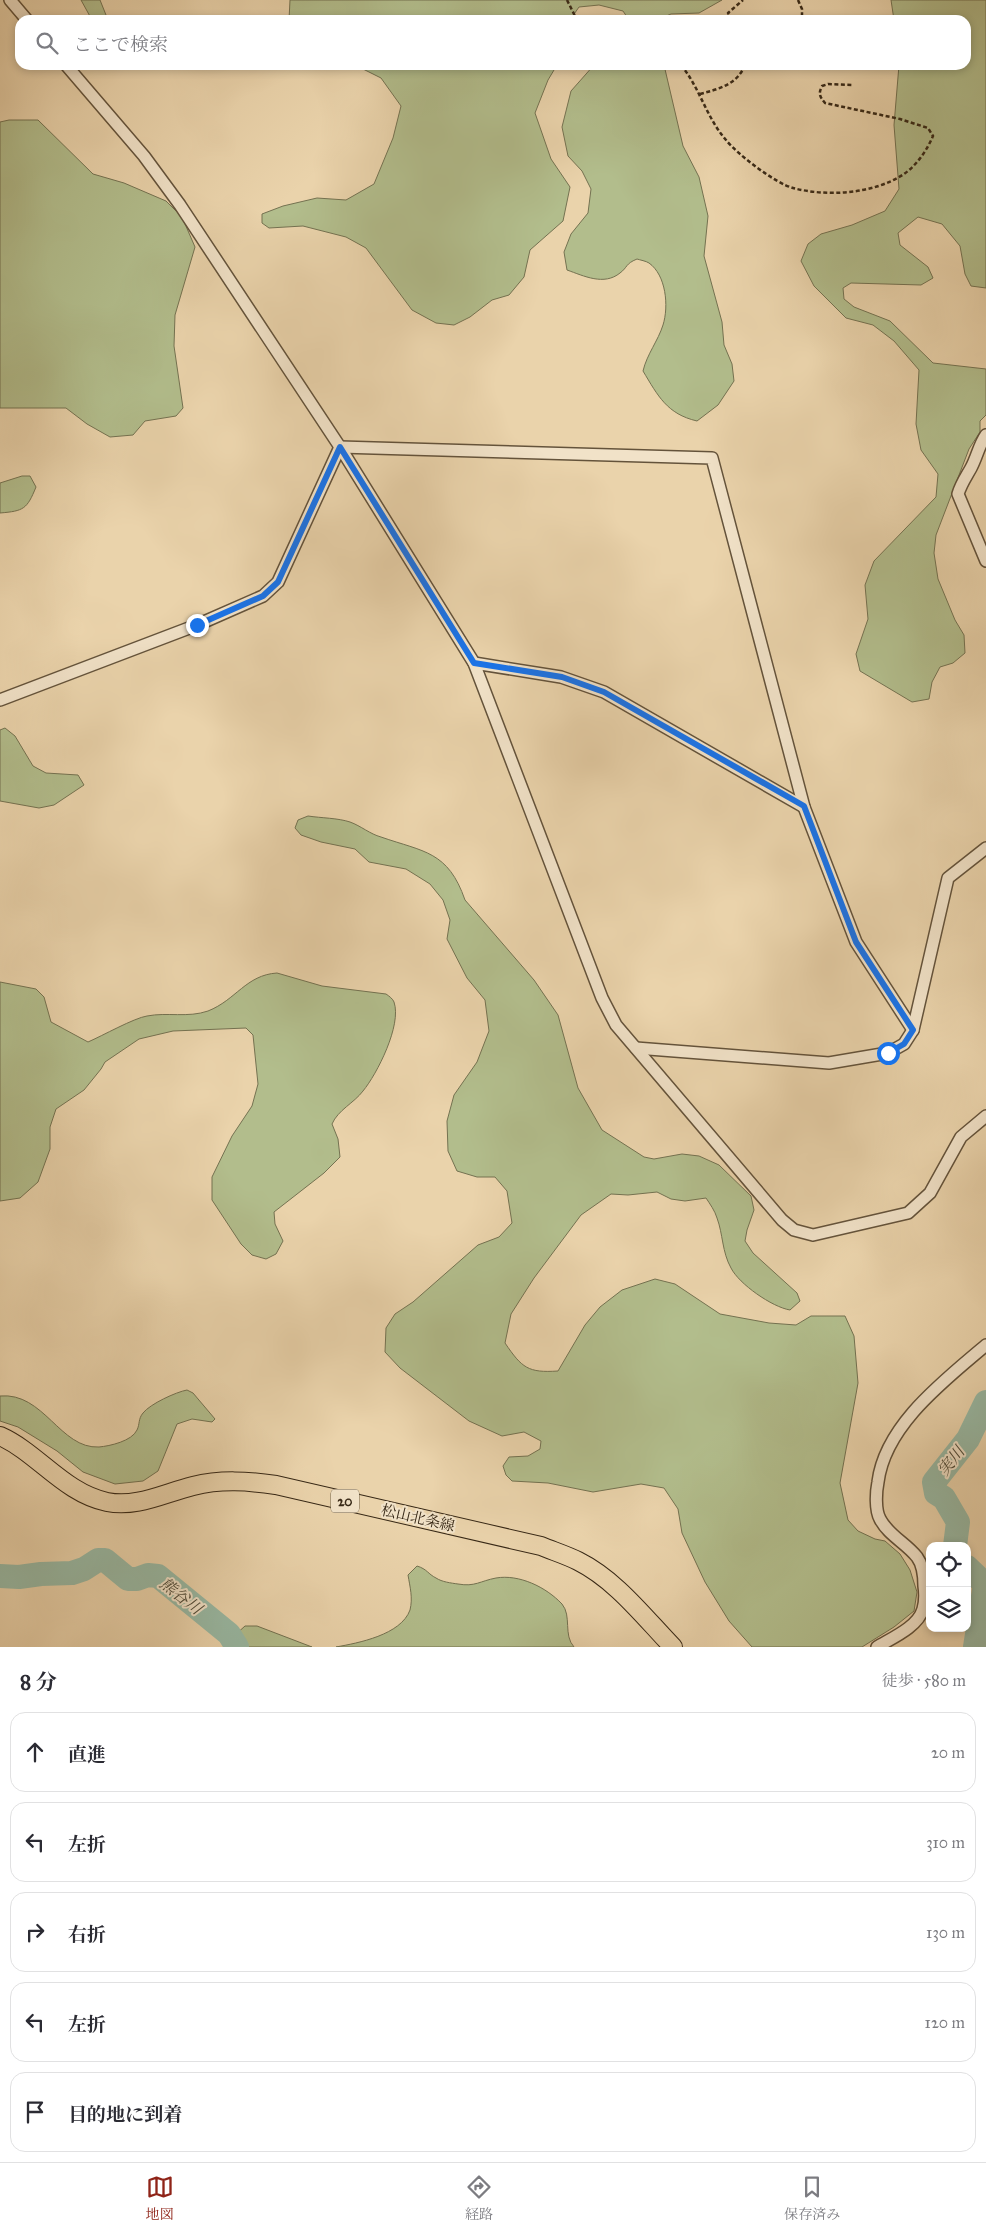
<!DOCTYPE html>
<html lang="ja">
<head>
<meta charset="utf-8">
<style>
  :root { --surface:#fff; --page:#f7f7f7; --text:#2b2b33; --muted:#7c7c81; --line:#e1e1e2; --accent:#8f2418 }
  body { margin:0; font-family:"IM FELL Great Primer","Noto Serif JP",serif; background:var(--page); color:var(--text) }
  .controls { position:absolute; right:15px; bottom:15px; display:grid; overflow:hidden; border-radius:10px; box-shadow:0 2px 8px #0003 }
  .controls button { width:45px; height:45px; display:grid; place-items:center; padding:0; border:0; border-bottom:1px solid var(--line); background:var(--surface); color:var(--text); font:25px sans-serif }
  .stop { position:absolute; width:15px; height:15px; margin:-11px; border:4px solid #1a73e8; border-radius:50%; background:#fff }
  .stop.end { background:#1a73e8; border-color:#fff; box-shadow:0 1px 5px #0008 }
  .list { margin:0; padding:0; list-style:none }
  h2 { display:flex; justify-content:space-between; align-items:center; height:65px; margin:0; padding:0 20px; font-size:21px }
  h2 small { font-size:16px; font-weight:400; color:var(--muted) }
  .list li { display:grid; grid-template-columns:32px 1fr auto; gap:15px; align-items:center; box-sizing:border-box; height:80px; margin:0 10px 10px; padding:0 10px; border:1px solid var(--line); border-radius:15px }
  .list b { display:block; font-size:19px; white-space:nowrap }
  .list em { font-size:16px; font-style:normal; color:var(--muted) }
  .icon { flex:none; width:28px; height:28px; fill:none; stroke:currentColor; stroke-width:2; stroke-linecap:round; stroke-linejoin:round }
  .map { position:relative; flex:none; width:986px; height:1647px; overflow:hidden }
  .search { position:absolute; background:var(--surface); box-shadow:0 2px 8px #0003; left:15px; right:15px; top:15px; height:55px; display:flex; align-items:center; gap:12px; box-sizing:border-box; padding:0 18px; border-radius:15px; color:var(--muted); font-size:19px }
  .sheet { height:515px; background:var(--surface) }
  nav { display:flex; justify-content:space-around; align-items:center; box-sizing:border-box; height:70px; border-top:1px solid var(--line); background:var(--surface); font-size:14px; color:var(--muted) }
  nav a { display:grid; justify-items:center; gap:2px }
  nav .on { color:var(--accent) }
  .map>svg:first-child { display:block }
</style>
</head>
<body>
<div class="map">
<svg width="986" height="1647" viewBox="0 0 986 1647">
  <rect width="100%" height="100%" fill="#ead3ab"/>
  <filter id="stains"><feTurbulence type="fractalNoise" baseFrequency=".004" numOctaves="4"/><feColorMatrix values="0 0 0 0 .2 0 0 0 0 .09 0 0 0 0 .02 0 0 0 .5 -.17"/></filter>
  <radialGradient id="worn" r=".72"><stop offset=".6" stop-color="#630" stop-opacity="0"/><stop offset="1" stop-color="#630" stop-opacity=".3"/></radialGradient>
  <g fill="#b2bd8c" stroke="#747251">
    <path d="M81 0H100L108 20H92Z"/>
    <path d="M290 0H722L699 13 671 14 657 20H629L623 11 599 5 579 7 570 20H289Z"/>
    <path d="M891 0H986V288L971 286 965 274 960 246 942 224 918 217 898 233 900 245 928 267 933 278 921 285 851 283 843 288 844 299 854 307 890 321 933 363 986 369V415L980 421V432L969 449 936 535 934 553 938 579 955 620 964 635 965 653 953 663 940 667 932 682 929 699 912 702 860 671 856 654 868 619 865 585 874 561 936 497 938 474 921 450 916 424 919 370 894 341 873 325 846 318 814 286 801 261 808 244 821 234 852 225 885 211 899 189 894 125 899 65H966V20H894Z"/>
    <path d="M355 65H557L548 80 535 113 551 159 570 187 563 221 530 250 524 277 509 295 492 300 470 317 454 325 436 323 412 310 366 248 346 237 303 226 269 228 262 223V214L283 206 317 198 346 200 374 184 393 138 401 106 381 78Z"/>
    <path d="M594 65H664L683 146 699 177 708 216 704 256 722 322 724 345 732 364 734 381 718 405 697 421C667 414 658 396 643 371 647 354 658 341 663 325 669 306 666 275 649 263 646 261 640 260 637 259 625 264 628 267 620 273 604 286 584 276 567 270L564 252 571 234 588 213 591 189 582 171 568 156 562 127 571 91Z"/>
    <path d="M9 120H38L93 174 124 183 166 201 182 217 195 247 175 315 174 346 183 408 176 416 145 421 133 435 110 437 87 424 66 408H0V122Z"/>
    <path d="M22 476H30L36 487C27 509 24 511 0 513V483Z"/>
    <path d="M5 728 15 736 33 766 46 773 78 775 84 785 54 805 39 808 0 801V730Z"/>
    <path d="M308 816C321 818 338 818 350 822 361 826 370 834 381 837 424 852 448 851 465 900L534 980 558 1015 578 1088 602 1130 644 1157 654 1159 682 1154 699 1156 719 1165 751 1196 754 1210 747 1230 745 1241 753 1253 797 1293 800 1301 790 1310C772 1307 739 1284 731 1268 722 1252 723 1234 717 1218 715 1211 710 1204 706 1198L685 1201 671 1199 657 1192 628 1195 611 1194 581 1215 534 1278 511 1314 505 1343C522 1368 528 1373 558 1371L585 1325 600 1307 622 1290 655 1279 675 1284 720 1314 769 1323 796 1325 811 1316H845L854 1336 858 1383 840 1483 848 1520 858 1531 875 1539 885 1541 900 1554 910 1570 917 1592 914 1611 894 1627 862 1647H752L729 1621 705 1582 682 1533 678 1509 664 1488 641 1484 593 1492 548 1483 512 1481 506 1475 503 1466 509 1457 528 1456 540 1449 541 1441 524 1432 502 1436 469 1421 400 1368 385 1352 386 1328 395 1314 413 1302 478 1245 499 1237 512 1223 507 1191 495 1177H477L457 1171 448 1151 447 1121 454 1095 477 1062 489 1031 485 1000 467 978 447 939 450 920 443 900 430 884 406 869 369 862 355 849 321 842 301 835 295 828 298 820Z"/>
    <path d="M277 973 322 986 386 994C389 996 393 999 394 1002 402 1025 377 1074 363 1091 354 1103 338 1110 332 1124L338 1139 340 1157 324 1173 274 1212 275 1224 283 1241 276 1254 266 1259 252 1255 241 1244 212 1200V1177L232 1136 252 1106 258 1084 253 1035 246 1028 173 1031 139 1039 105 1062 101 1069 84 1090 56 1109 50 1127V1149L38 1182 20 1198 0 1201V982L36 989 44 997 51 1022 88 1042C102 1036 134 1018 147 1016 167 1012 188 1018 208 1011 236 1000 246 975 277 973Z"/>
    <path d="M187 1390 193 1393 215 1419 212 1422 192 1419 177 1424 158 1471 143 1481 115 1484 83 1472 57 1451 18 1427 0 1421V1396C44 1392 60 1449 99 1447 110 1446 132 1441 137 1430 140 1424 138 1419 143 1413 150 1404 176 1392 187 1390Z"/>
    <path d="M417 1566C427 1569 428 1574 436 1578 442 1582 451 1583 458 1584 475 1587 480 1581 496 1578 519 1574 546 1587 562 1604 572 1616 563 1635 574 1647H336C358 1643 401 1635 410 1610 413 1598 410 1587 408 1575Z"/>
    <path d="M245 1626H257L312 1647H237L235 1635Z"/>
  </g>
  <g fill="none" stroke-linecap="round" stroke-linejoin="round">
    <g stroke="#99b9a4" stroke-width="24">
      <path d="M955 1546 958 1522 944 1498 936 1493 934 1482 968 1439 986 1402"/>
      <path d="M967 1567 985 1584 975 1647"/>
      <path d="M0 1576 19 1577 41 1574 72 1573 84 1569 98 1560H105L128 1579H137L148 1575 158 1576 229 1634 237 1647"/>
    </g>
    <defs>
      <g id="street">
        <path d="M10 0 27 20"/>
        <path d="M66 65 144 156 180 205 340 447 474 663 602 998 616 1025 782 1220 794 1230 813 1235 908 1213 930 1193 961 1137 986 1116"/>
        <path d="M986 435C979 445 977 457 971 468 966 477 961 484 958 494L986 561"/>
        <path d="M340 447 712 458 804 807 856 942 913 1030"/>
        <path d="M474 663 561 677 604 692 804 807"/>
        <path d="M0 700 197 625 263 596 278 582 340 447"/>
        <path d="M636 1048 829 1063 888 1053 904 1044 913 1030 948 878 986 848"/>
        <path d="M877 1647C892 1638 918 1627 923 1609 925 1602 925 1593 924 1586 924 1577 923 1565 917 1557 906 1543 888 1535 880 1519 875 1510 876 1492 878 1482 885 1425 945 1380 986 1345"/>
      </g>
      <path id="primary" d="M0 1436C38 1453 64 1493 107 1502 137 1508 164 1493 193 1486 221 1479 248 1481 276 1485L541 1546C553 1551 566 1555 578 1561 616 1580 644 1617 673 1647"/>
    </defs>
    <use href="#street" stroke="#64533b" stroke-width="14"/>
    <use href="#primary" stroke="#372816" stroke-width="20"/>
    <g stroke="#372816" stroke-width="2.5" stroke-dasharray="4 2.5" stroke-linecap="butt">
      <path d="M567 0 577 20"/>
      <path d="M798 0 802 9V20"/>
      <path d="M732 20 728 13 743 0"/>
      <path d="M681 65C700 88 706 117 726 140 738 155 775 183 793 188 827 197 874 194 904 174 917 165 927 150 933 136L928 128 900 119 825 103C820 97 818 94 822 86L828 84 853 85"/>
      <path d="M799 66V65"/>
      <path d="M700 94C718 89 737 85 745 65"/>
    </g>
    <use href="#street" stroke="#f1e2c8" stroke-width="11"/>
    <use href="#primary" stroke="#ead3ab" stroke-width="18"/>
  </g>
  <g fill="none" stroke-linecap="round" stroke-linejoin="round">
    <path stroke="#1a73e8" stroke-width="6" d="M197 625 263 596 278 582 340 447 474 663 562 677 604 692 804 806 856 942 913 1030 904 1044 888 1053"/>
  </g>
  <g text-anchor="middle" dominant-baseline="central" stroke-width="4" stroke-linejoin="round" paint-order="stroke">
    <rect fill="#f1e2c8" stroke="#6f604b" stroke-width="1" x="331" y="1489.5" width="28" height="23" rx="4"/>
    <g font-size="14" font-weight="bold" fill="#372816">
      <text x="345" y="1501">20</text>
    </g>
    <g font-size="15" fill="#372816" stroke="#f1e2c8">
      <text transform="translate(418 1518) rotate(13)">松山北条線</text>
    </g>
    <g font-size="16" font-style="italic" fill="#504c3a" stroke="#f1e2c8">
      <text transform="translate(951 1461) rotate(-52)">実川</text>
      <text transform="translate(181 1596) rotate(38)">熊谷川</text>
    </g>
  </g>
  <rect width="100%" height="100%" filter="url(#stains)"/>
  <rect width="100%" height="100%" fill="url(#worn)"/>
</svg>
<div class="controls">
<button><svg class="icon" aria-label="locate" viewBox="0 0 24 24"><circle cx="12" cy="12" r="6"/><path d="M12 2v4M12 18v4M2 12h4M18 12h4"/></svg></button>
<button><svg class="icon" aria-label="layers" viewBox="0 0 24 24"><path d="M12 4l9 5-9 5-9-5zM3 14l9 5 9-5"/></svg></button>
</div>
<div class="stop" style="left:888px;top:1053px"></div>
<div class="stop end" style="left:197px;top:625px"></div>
<div class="search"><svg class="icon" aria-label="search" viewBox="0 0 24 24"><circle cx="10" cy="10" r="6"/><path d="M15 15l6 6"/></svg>ここで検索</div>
</div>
<section class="sheet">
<h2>8 分<small>徒歩 · 580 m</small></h2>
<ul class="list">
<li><svg class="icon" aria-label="ahead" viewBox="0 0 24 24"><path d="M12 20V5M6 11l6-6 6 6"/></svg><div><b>直進</b></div><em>20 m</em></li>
<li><svg class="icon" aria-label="left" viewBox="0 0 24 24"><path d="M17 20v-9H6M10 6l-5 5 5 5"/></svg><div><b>左折</b></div><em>310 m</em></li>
<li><svg class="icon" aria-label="right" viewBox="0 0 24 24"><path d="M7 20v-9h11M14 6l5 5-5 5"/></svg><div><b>右折</b></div><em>130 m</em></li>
<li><svg class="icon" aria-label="left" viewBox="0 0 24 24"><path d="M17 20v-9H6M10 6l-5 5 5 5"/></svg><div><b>左折</b></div><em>120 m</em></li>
<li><svg class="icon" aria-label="arrive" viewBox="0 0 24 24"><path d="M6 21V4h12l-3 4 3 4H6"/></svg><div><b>目的地に到着</b></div></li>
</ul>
</section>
<nav>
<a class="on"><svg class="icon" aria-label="map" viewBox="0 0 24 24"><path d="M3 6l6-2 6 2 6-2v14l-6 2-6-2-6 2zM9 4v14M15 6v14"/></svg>地図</a>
<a><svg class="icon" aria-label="directions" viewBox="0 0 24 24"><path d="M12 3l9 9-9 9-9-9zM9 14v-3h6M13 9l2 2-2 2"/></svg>経路</a>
<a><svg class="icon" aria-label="saved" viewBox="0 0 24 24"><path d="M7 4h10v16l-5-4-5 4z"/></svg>保存済み</a>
</nav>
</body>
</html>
